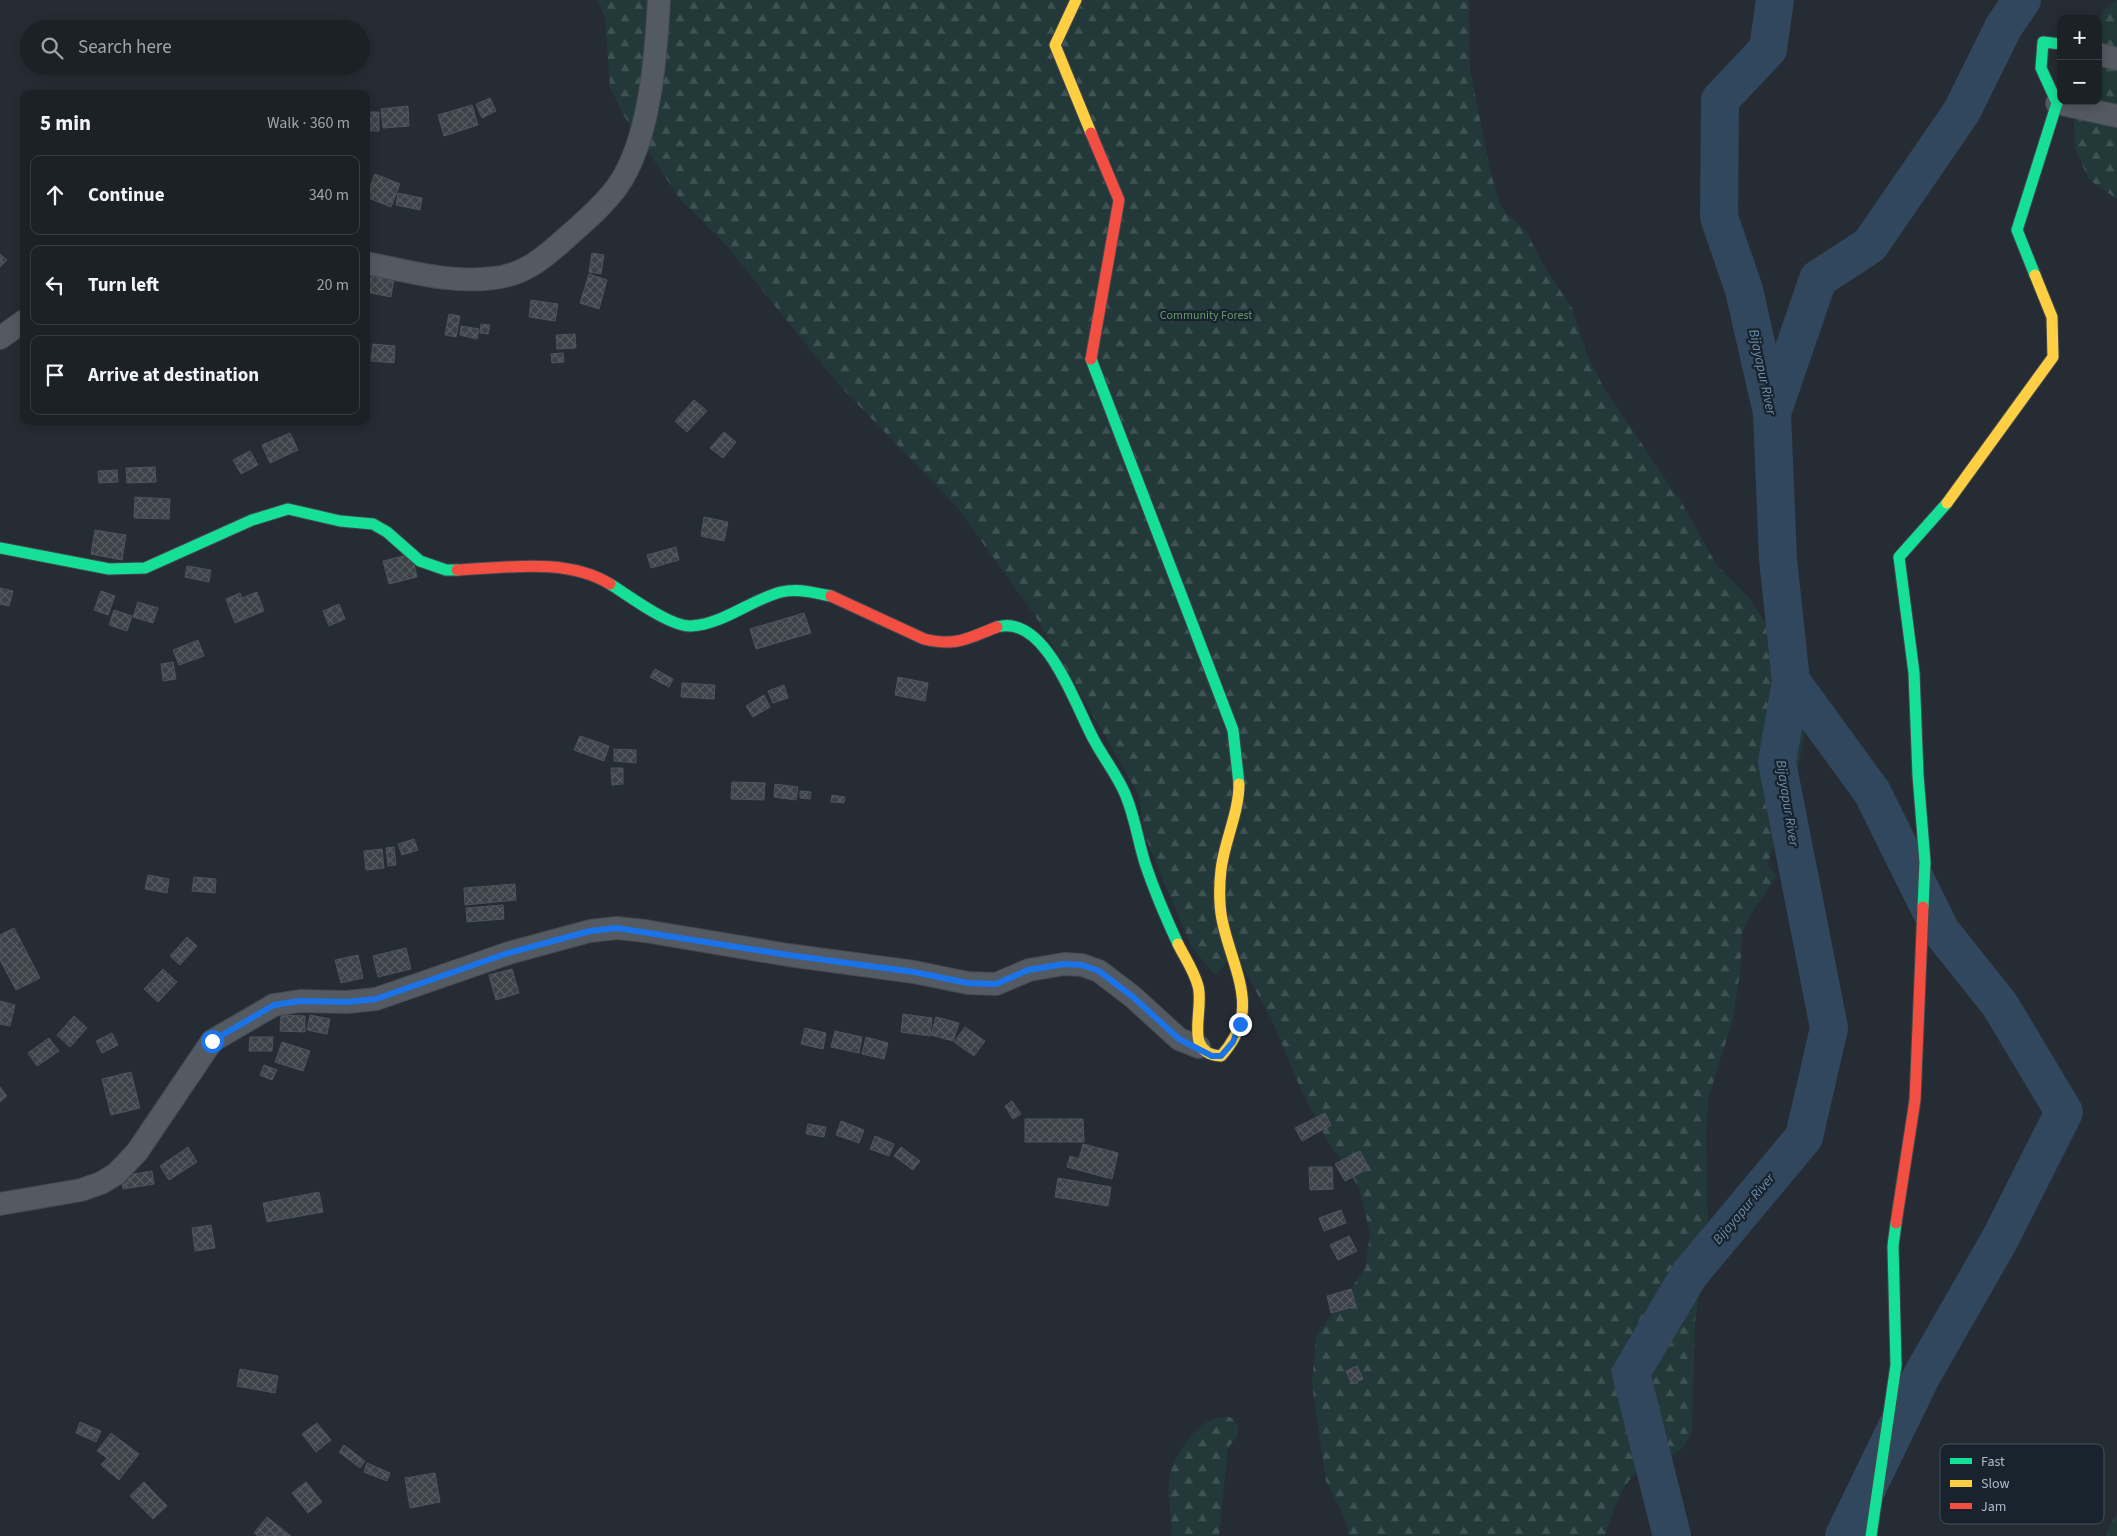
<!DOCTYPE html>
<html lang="en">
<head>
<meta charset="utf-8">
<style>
  :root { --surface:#1c2126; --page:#292e32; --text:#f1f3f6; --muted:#a0a3a7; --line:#3a3e43 }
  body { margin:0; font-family:"Source Sans 3",sans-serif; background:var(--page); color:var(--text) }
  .controls { position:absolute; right:15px; top:15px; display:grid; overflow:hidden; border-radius:10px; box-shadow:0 2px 12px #0003 }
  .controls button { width:45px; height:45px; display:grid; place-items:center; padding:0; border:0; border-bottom:1px solid var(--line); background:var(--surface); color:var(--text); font:25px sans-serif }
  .stop { position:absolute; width:15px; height:15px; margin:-11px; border:4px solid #1a73e8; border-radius:50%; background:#fff }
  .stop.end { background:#1a73e8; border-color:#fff; box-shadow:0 1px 5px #0008 }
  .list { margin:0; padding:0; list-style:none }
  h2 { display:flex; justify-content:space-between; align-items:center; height:65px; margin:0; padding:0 20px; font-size:21px }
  h2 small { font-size:16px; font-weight:400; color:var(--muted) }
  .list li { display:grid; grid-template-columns:32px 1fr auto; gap:15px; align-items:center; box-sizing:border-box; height:80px; margin:0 10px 10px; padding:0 10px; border:1px solid var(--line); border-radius:10px }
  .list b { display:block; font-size:19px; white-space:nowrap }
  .list em { font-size:16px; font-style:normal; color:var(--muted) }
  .icon { flex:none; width:28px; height:28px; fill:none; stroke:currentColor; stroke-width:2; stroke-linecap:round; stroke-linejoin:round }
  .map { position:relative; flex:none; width:2117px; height:1536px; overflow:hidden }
  .search { position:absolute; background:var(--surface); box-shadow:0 2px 12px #0003; left:20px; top:20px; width:350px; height:55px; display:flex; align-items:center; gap:12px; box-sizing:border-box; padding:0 18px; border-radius:28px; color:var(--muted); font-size:19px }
  .panel { position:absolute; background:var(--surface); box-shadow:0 2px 12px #0003; left:20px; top:90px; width:350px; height:335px; border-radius:10px }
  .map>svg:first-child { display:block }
</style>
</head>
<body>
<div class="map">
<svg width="2117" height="1536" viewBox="0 0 2117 1536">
  <defs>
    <pattern id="forest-firs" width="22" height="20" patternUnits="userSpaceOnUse" patternTransform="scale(1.25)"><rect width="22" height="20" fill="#223839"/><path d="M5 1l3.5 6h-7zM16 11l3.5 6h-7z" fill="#3f5354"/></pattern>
    <pattern id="building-cross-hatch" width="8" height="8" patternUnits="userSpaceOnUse" patternTransform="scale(1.25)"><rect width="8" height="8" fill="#3c4248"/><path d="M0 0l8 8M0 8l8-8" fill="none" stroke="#565b61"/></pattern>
  </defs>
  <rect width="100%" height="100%" fill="#252c33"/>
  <g fill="url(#forest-firs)">
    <path d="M598 0H1469L1470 69 1490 170 1499 201 1507 214 1524 228 1546 269 1572 308 1588 357 1603 386 1683 505 1716 564 1749 598 1796 669 1809 715 1796 777 1801 833 1788 843 1772 849 1768 865 1777 876 1754 909 1742 933 1741 966 1733 1019 1708 1099 1706 1134 1708 1237 1695 1321 1692 1430C1679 1464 1667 1452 1642 1468 1620 1483 1613 1513 1605 1536H1348V1528L1342 1512 1326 1481 1312 1384 1316 1336 1365 1269 1370 1234 1359 1187 1326 1139 1299 1085 1271 1018 1235 954 1215 975 1192 948 1144 834 1139 795 1036 617 957 507 839 385 725 244 680 199 624 116 610 87 605 19Z"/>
    <path d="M2117 0V199L2089 180 2075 148 2074 110 2098 101V21L2104 10Z"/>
    <path d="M1230 1417 1238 1425V1435L1228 1448 1219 1536H1171C1173 1518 1167 1500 1169 1482 1170 1460 1193 1426 1214 1419 1219 1417 1225 1417 1230 1417Z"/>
    <path d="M2117 1512V1536H2105Z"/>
  </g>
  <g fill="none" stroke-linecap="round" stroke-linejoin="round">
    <g stroke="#31475d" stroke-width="38">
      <path d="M1772 413 1818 279 1870 245 1962 111 2004 26 2022 0"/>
      <path d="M1791 681 1872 792 1941 931 2000 1005 2064 1112 2000 1239 1921 1377 1844 1536"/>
      <path d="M1672 1536 1631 1373 1689 1275 1804 1137 1829 1028 1777 762 1791 681 1778 559 1772 413 1744 290 1719 217 1720 100 1768 49 1775 0"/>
    </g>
  </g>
  <g fill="url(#building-cross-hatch)" stroke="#4c545c">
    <path d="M490 98 496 111 482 118 476 104Z"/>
    <path d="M472 105 478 125 444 136 438 115Z"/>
    <path d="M408 106 409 126 383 128 381 109Z"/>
    <path d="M367 112H379V131H366Z"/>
    <path d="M375 174 400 184 391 207 366 197Z"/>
    <path d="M398 193 422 198 420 210 396 205Z"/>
    <path d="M592 253 604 255 601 274 589 272Z"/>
    <path d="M0 254 7 260 0 267Z"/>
    <path d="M369 274 394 278 391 297 366 292Z"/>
    <path d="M589 274 607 280 599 309 580 303Z"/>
    <path d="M531 300 558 304 555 321 529 317Z"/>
    <path d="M449 314 460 316 456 337 445 335Z"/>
    <path d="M481 324 490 325 488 334 480 333Z"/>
    <path d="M461 326 479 329 477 339 460 335Z"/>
    <path d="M575 334 576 348 557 349 556 335Z"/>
    <path d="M373 344 395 346 394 363 371 361Z"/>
    <path d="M563 353 564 362 552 363 551 354Z"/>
    <path d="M694 400 707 411 687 432 675 421Z"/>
    <path d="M724 432 736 442 723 458 710 448Z"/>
    <path d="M290 433 298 450 270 463 262 445Z"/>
    <path d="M250 451 258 465 241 474 233 460Z"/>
    <path d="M155 467 156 482 127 483 126 468Z"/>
    <path d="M117 470 118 482 99 483 98 471Z"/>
    <path d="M135 497 170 499 169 519 134 518Z"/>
    <path d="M704 517 728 522 724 541 701 536Z"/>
    <path d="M95 530 126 535 122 560 91 554Z"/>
    <path d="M676 547 679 560 651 568 647 555Z"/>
    <path d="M412 554 417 577 389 584 383 561Z"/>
    <path d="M187 566 211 570 209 582 185 577Z"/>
    <path d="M0 588 13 591 9 606 0 604Z"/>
    <path d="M101 591 115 596 108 615 94 610Z"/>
    <path d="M257 592 264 611 235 623 226 599 240 593 242 598Z"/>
    <path d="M138 602 158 608 153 623 133 617Z"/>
    <path d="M339 604 345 619 329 626 323 611Z"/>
    <path d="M114 610 132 616 127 631 109 625Z"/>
    <path d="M804 613 811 633 756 649 750 629Z"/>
    <path d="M198 640 204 656 179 665 173 650Z"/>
    <path d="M173 662 176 679 163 681 161 664Z"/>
    <path d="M655 669 673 679 669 687 650 677Z"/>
    <path d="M898 677 928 683 925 701 895 695Z"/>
    <path d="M682 683 715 685 714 699 681 697Z"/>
    <path d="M784 685 788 698 773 703 768 691Z"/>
    <path d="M764 695 770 707 753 717 746 706Z"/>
    <path d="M580 736 609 746 604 761 574 750Z"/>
    <path d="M614 749 636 750V763L614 761Z"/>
    <path d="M611 768H623V784L612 785Z"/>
    <path d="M732 782 765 783 764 800 731 799Z"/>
    <path d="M775 784 798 787 796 800 774 797Z"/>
    <path d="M800 791 811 792 810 799 800 798Z"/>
    <path d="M832 795 845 797 844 803 831 802Z"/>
    <path d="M414 839 418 850 402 855 398 844Z"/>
    <path d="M394 847 396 865 388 866 386 848Z"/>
    <path d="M382 849 384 868 366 870 364 851Z"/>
    <path d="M148 875 169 879 167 893 145 889Z"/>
    <path d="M194 877 216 879 215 893 192 891Z"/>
    <path d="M515 884 516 900 465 905 464 888Z"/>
    <path d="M503 905 504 919 467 922 466 908Z"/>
    <path d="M14 928 40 978 16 990 0 960V935Z"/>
    <path d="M187 937 197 946 180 965 170 956Z"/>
    <path d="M406 948 411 969 378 977 373 956Z"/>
    <path d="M358 955 363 978 341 983 335 960Z"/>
    <path d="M163 969 177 982 158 1002 144 989Z"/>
    <path d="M512 969 519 993 496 1000 489 975Z"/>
    <path d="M0 1001 15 1005 10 1026 0 1024Z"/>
    <path d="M903 1014 932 1018 930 1036 901 1032Z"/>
    <path d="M281 1015 305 1016V1032L280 1031Z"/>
    <path d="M310 1015 330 1019 327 1034 307 1030Z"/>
    <path d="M74 1016 87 1028 70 1047 57 1035Z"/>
    <path d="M936 1017 959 1023 953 1041 931 1035Z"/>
    <path d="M965 1027 985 1041 974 1056 954 1042Z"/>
    <path d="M805 1028 826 1033 823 1049 801 1044Z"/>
    <path d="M835 1031 862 1037 859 1053 831 1047Z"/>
    <path d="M112 1033 118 1045 102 1053 96 1041Z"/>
    <path d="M250 1037H273L272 1051H249Z"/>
    <path d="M866 1037 888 1043 884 1059 862 1054Z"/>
    <path d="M49 1038 59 1051 37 1066 28 1053Z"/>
    <path d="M282 1042 310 1051 303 1071 275 1062Z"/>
    <path d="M264 1065 277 1070 272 1080 260 1075Z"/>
    <path d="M131 1072 140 1108 111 1115 102 1079Z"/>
    <path d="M0 1087 7 1096 0 1102Z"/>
    <path d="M1012 1101 1021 1114 1013 1119 1005 1106Z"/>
    <path d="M1325 1113 1331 1125 1302 1141 1295 1128Z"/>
    <path d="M1025 1119H1083L1084 1142H1025Z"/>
    <path d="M841 1121 864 1130 859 1143 836 1135Z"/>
    <path d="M808 1124 826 1127 824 1137 806 1134Z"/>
    <path d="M875 1136 894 1144 889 1156 870 1149Z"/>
    <path d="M1083 1144 1118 1153 1112 1179 1067 1167 1070 1156 1079 1159Z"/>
    <path d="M188 1147 197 1162 169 1180 160 1166Z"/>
    <path d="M901 1147 920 1161 913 1170 894 1156Z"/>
    <path d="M1360 1151 1369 1168 1345 1181 1335 1164Z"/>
    <path d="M1309 1167H1332L1333 1189 1310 1190Z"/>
    <path d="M152 1171 154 1184 123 1189 121 1176Z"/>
    <path d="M1058 1178 1111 1187 1108 1206 1055 1197Z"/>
    <path d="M319 1192 323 1212 267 1222 263 1203Z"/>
    <path d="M1341 1210 1346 1223 1324 1231 1319 1218Z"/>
    <path d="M211 1225 215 1248 195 1251 192 1228Z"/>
    <path d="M1349 1236 1357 1251 1338 1260 1330 1245Z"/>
    <path d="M1351 1289 1356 1306 1331 1313 1327 1296Z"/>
    <path d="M1357 1366 1363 1379 1352 1384 1346 1371Z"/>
    <path d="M240 1369 278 1376 275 1393 237 1386Z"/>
    <path d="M80 1422 101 1431 96 1442 76 1433Z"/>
    <path d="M317 1423 331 1440 316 1452 302 1434Z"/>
    <path d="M111 1433 139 1454 119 1480 101 1465 107 1458 97 1451Z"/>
    <path d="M344 1445 365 1461 360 1468 339 1452Z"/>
    <path d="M367 1463 390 1473 387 1481 364 1472Z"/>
    <path d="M435 1473 440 1502 410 1508 405 1478Z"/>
    <path d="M144 1482 167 1506 153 1519 130 1496Z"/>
    <path d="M306 1482 322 1502 308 1513 292 1493Z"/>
    <path d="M267 1517 291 1536H258L254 1533Z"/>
  </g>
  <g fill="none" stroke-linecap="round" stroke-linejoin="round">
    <defs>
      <g id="street">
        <path d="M2098 54 2117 59"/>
        <path d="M2057 103 2117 116"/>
        <path d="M366 263C408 271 451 284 494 278 524 275 544 258 566 238 583 223 603 206 617 187 650 141 656 56 659 0"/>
        <path d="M0 338 24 321"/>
        <path d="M0 1204 81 1190 101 1183 116 1174 137 1152 212 1041 274 1005 300 1001 347 1002 376 999 509 953 590 931 617 928 645 931 788 955 914 972 968 983 996 984 1029 970 1064 964 1082 965 1099 971 1133 997 1179 1039 1199 1047"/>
      </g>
      <g id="fast">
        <path d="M2035 275 2017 230 2057 103 2041 68 2043 42 2061 44"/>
        <path d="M1091 359 1233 730 1239 784"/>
        <path d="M0 548 109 569 145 568 252 520 288 509 340 521 373 524 387 532 420 561 446 570H457"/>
        <path d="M610 584C628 595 670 627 691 626 724 624 750 600 781 592 798 588 814 593 831 596"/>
        <path d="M997 627C1046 613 1076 708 1094 740 1104 759 1118 776 1126 796 1135 818 1138 841 1145 863 1154 890 1166 918 1178 944"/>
        <path d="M1923 907 1925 862 1918 775 1914 673 1899 557 1947 503"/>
        <path d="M1871 1536 1896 1365 1893 1246 1896 1223"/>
      </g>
      <g id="slow">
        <path d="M1076 0 1055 45 1091 133"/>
        <path d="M1947 503 2053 357 2052 317 2035 275"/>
        <path d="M1178 944C1185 958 1194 971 1198 986 1205 1010 1182 1054 1221 1056 1262 1011 1234 973 1223 924 1219 909 1219 886 1221 870 1224 842 1239 813 1239 784"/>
      </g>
      <g id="jam">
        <path d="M1091 133 1119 200 1091 359"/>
        <path d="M457 570C506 568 566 557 610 584"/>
        <path d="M831 596 924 639C957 647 968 638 997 627"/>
        <path d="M1896 1223 1915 1100 1923 907"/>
      </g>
    </defs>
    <use href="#street" stroke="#42484e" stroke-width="24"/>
    <use href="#fast" stroke="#42484e" stroke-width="13"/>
    <use href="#slow" stroke="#42484e" stroke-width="13"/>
    <use href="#jam" stroke="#42484e" stroke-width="13"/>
    <use href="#street" stroke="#545a62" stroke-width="22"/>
    <use href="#fast" stroke="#16e098" stroke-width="11"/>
    <use href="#slow" stroke="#ffcf43" stroke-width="11"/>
    <use href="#jam" stroke="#f24e42" stroke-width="11"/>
  </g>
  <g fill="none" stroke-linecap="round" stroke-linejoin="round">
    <path stroke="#1a73e8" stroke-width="6" d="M212 1041 274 1005 300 1001 347 1002 376 999 508 953 590 931 617 928 788 955 914 972 968 983 996 984 1028 970 1064 964 1082 965 1099 971 1133 997 1179 1039 1212 1056H1221L1233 1042 1240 1024"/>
  </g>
  <g text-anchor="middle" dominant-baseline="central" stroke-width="4.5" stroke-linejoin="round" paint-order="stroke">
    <g font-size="12" fill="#63986a" stroke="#18232e">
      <text x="1206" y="315">Community Forest</text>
    </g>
    <g font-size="14" font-style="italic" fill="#6c8dab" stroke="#18232e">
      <text transform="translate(1762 372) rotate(78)">Bijayapur River</text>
      <text transform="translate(1787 803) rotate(81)">Bijayapur River</text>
      <text transform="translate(1744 1209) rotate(-50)">Bijayapur River</text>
    </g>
  </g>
  <rect x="1940" y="1444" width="164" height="80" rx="8" fill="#18232e" stroke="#45505c" stroke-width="1"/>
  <rect x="1950" y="1458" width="22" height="6" fill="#16e098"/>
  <rect x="1950" y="1480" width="22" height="7" fill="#ffcf43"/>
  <rect x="1950" y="1503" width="22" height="6" fill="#f24e42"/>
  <g font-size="14" fill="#adb9c6">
    <text x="1981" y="1466">Fast</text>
    <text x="1981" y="1488">Slow</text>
    <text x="1981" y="1511">Jam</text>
  </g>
</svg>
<div class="controls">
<button>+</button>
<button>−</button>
</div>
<div class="stop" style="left:212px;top:1041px"></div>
<div class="stop end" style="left:1240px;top:1024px"></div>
<div class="search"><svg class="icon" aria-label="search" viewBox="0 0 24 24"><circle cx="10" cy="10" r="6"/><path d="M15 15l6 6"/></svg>Search here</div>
<section class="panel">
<h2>5 min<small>Walk · 360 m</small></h2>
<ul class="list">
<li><svg class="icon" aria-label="ahead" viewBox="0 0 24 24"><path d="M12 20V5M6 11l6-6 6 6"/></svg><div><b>Continue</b></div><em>340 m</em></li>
<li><svg class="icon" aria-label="left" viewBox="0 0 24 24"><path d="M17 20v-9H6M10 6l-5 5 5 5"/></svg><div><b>Turn left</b></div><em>20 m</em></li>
<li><svg class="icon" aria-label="arrive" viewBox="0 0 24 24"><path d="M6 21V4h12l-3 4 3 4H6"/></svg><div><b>Arrive at destination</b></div></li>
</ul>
</section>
</div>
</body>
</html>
